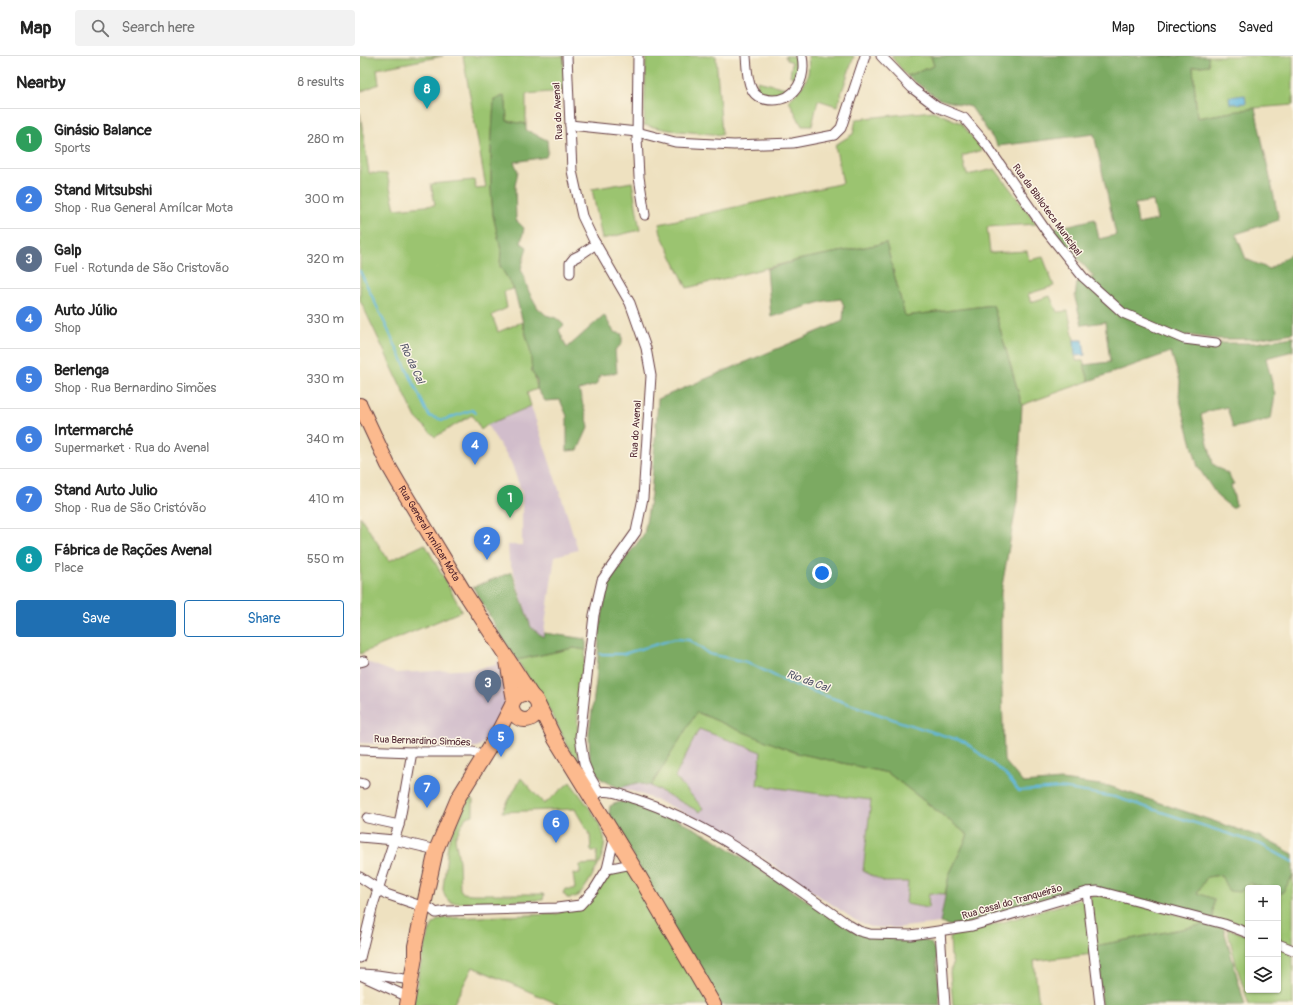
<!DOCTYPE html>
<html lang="en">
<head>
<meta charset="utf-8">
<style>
  :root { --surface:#fff; --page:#f2f2f2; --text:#222; --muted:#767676; --line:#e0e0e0; --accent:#1f6fb2 }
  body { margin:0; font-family:Pangolin,sans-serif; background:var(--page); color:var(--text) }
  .controls { position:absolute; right:12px; bottom:12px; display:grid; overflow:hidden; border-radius:4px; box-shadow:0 1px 3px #0004 }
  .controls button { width:36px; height:36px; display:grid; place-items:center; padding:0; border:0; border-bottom:1px solid var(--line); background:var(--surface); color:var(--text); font:20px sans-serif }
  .you { position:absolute; left:462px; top:517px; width:14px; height:14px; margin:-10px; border:3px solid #fff; border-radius:50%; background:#1a73e8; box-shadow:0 0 0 6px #1a73e833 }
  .badge { display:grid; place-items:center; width:26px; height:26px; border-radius:50%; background:var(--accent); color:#fff; font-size:13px; font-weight:700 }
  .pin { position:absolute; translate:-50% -33px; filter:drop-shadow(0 1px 2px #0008) }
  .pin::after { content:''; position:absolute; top:21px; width:14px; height:12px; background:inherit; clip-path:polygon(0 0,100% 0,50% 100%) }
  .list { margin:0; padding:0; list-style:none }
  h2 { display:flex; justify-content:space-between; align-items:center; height:52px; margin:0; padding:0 16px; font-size:17px }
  h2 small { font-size:13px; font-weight:400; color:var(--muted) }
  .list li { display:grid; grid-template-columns:26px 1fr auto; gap:12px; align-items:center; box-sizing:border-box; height:60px; padding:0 16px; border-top:1px solid var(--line) }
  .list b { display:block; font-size:15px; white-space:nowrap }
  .list p { margin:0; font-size:13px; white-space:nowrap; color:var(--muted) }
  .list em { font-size:13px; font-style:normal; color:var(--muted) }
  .actions { display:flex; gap:8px; padding:12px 16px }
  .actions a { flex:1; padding:9px 0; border:1px solid var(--accent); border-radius:4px; text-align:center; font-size:14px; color:var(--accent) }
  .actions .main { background:var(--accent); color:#fff }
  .icon { flex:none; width:22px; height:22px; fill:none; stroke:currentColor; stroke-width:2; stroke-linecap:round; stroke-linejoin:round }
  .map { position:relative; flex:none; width:933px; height:949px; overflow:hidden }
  header { display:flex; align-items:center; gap:24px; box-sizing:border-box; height:56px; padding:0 20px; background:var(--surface); border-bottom:1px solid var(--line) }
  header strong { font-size:19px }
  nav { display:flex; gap:22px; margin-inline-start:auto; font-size:14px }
  .search { width:280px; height:36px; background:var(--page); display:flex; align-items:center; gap:10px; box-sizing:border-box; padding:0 14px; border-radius:4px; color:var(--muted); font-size:15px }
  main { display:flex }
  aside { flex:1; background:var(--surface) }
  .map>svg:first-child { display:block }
</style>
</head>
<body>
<header>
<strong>Map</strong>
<div class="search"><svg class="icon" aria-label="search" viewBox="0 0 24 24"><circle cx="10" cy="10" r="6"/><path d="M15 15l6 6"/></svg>Search here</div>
<nav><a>Map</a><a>Directions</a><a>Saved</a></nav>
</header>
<main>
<aside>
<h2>Nearby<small>8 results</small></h2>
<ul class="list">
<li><span class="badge" style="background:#2e9e5b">1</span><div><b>Ginásio Balance</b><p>Sports</p></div><em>280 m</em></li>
<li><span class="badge" style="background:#3f7fe0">2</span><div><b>Stand Mitsubshi</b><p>Shop · Rua General Amílcar Mota</p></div><em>300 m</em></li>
<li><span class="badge" style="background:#5c6f8a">3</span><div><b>Galp</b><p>Fuel · Rotunda de São Cristovão</p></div><em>320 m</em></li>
<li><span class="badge" style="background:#3f7fe0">4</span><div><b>Auto Júlio</b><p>Shop</p></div><em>330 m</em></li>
<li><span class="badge" style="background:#3f7fe0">5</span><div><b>Berlenga</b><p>Shop · Rua Bernardino Simões</p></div><em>330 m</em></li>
<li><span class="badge" style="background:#3f7fe0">6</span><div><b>Intermarché</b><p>Supermarket · Rua do Avenal</p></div><em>340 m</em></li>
<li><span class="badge" style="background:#3f7fe0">7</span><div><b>Stand Auto Julio</b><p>Shop · Rua de São Cristóvão</p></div><em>410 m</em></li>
<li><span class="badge" style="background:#0f9aa8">8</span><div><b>Fábrica de Rações Avenal</b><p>Place</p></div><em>550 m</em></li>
</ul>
<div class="actions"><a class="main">Save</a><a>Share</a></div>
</aside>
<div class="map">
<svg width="933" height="949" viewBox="0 0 933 949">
  <rect width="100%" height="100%" fill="#fcf5e5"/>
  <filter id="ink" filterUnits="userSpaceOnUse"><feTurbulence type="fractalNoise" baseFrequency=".025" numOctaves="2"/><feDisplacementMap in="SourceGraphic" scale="8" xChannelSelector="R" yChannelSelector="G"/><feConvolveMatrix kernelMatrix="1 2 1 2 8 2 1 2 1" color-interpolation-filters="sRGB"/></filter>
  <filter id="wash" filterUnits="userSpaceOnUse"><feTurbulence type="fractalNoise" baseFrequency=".012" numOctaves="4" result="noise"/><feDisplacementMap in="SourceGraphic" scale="16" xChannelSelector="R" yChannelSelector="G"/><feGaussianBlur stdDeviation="0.9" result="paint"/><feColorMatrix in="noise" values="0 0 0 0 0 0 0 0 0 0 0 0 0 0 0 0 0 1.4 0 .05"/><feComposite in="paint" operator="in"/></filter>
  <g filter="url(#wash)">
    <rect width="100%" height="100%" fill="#eee1c0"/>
    <g fill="#d1bdcb">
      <path d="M171 350 205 452 218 494 195 500 183 582 171 571 153 514 149 505 148 489H162V437L151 406 127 369Z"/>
      <path d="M138 603 146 629 147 644 143 654 125 686 117 691 105 692 0 687V606L4 605 36 617 116 613 136 609Z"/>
      <path d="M336 656 608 779 585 838 580 867 534 872 511 871 495 864 364 776 312 751 278 737 259 732 277 727Z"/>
    </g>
    <g fill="#9bc470" stroke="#72724e">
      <path d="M0 0H83L17 13 19 28 0 36Z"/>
      <path d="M103 0H204V35L166 38V68L147 65 146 47 143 40 134 44 131 95V133L133 159 141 194 140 210 154 233 144 235 147 252 132 259 138 276 162 266 170 293 177 333 167 337 171 350 127 369 121 374 112 359 75 381 56 362 0 244V57L9 117 27 118 35 153 75 149 71 128 114 124 116 133 126 132Z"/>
      <path d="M286 0H356L362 79 309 74 284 69Z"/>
      <path d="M425 0H436L438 2 436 22 430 20 432 6 427 4Z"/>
      <path d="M448 0H494L477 50 458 44 452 70H442L429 45C444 29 451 24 448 0Z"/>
      <path d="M531 0H571L574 10 547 20Z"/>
      <path d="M848 0H933V49L895 52 837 62 833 11 849 9Z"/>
      <path d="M397 25 426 32 422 38C413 39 407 38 398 34Z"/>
      <path d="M573 55 601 67 622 94 602 100 607 119 635 113 677 168 627 171 630 197 667 195 669 204 683 201 694 230 668 238 671 246 690 240 697 256 708 255 714 284 716 305H723L729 325 662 349 633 249 545 260 526 187 442 203 327 232 301 178 299 168 483 127 475 89 493 78 496 63Z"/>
      <path d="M272 126 280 174 242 183 232 133Z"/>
      <path d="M0 460 29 505 65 488 102 555 0 598Z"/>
      <path d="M214 592 226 594 218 651 217 696 221 710 230 731 208 691 194 662 157 604Z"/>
      <path d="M336 656 437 697 528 717 608 779 589 819 585 838 569 837 568 852 546 848 548 826H525L503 815 511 744 453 737 397 729 401 696 339 673 315 721 343 752 340 756 291 730Z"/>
      <path d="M161 722 184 748 210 726C220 740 241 764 244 781 247 796 235 815 228 827 222 836 218 843 207 842L203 837 205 833H215L213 818 220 817V809L237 808V795H231L230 779 217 757 215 753 142 756Z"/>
      <path d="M109 742 113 744V759L106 761 95 782 99 805 100 833 103 837 112 838H183L184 839 183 844 93 847C86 844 84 840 83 833L88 787Z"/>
      <path d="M270 811 349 949H200L113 911 93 949H53C56 934 65 876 74 867 79 862 86 862 92 862L196 858 220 849 247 813Z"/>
      <path d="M861 819 880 836 890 827 905 832H888V874L853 863 837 837 847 821Z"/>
      <path d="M933 820V891L918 886V836L922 837Z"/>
      <path d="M734 838 852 867 735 890 730 840Z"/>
      <path d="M725 842 733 898 674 905 679 949H593L590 916 593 908 591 902 590 881 595 877 633 869Z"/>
      <path d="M867 872 888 880V934H918V891L930 895 933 901V949H889L876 908Z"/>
    </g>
    <g fill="#7caa62" stroke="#636446" fill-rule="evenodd">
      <path d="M571 0H848L849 9 833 11 837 62 895 52 919 164 876 178 886 203 909 213 933 197V277L895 283H856L827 279 823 284 857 287H895L933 281V295L906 302 915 339 911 363 873 372 867 351 849 355 841 359 853 408 868 418 874 428 871 429 876 449 872 452 858 441 838 411 819 341 820 325 811 296 729 325 724 309 750 306 745 266 722 269 715 242 717 226 734 221 692 173 735 163 739 183 756 179 734 78 638 90 611 51 579 43 547 20 574 10ZM793 145 797 164 778 168 775 148Z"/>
      <path d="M144 40 146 47 147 65 166 68V74L187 84 188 95 186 101 154 106 158 115 155 130 156 164 164 172 161 187 167 191 161 213 169 236 178 252 186 259 196 262 204 269 199 274 207 292 244 259 254 276 262 278V288L255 294 257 317 240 319 236 329 219 334 229 370 218 394 207 395V360L200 344 185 345 177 333V324L172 316 170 293 154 233 140 210 141 194 133 159 131 133V95L134 44Z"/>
      <path d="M526 187 545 260 633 249 662 349 657 446 641 536V601L644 704 663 727 701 724 749 730 901 781 933 798V820L922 837 918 836V832H905L890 827 880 836 868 835 861 819 847 821 837 837 854 843 853 863 738 833 595 871 580 867 589 819 608 779 528 717 437 697 378 674 337 656 291 730 277 727 259 732 241 723 230 707 229 677 236 626 240 571 248 526 284 478 291 438 298 343 483 265 484 250 481 243 465 245 411 261 407 213 442 203Z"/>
      <path d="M152 516 171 571 183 581 184 577 226 583V594L214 592 157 604 145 587 113 531Z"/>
      <path d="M263 745 275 746 307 758 356 784 495 876 560 882 571 887 576 896 580 949H358L320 885 249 757 250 750 254 748Z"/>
      <path d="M852 867 863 870 885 949H742L735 890Z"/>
    </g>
    <g fill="#63b9e0" stroke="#566c86">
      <path d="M885 39 886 47 870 48 869 41Z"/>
      <path d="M714 284H723L725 299 715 300Z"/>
    </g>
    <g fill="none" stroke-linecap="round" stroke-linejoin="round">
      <g stroke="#63b9e0" stroke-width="2">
        <path d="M0 215 69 360 83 364 112 354 116 357"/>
        <path d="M240 598H263L315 583 329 584 349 598 387 606 429 627 541 666 605 686 644 717 659 735 701 732 755 741 900 788 933 806"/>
      </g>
    </g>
  </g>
  <g filter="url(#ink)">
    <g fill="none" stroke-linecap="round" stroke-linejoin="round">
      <defs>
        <g id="minor">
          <path d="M207 0 212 115 222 160 233 183 270 247 286 292 291 320 283 442 276 476 242 524 234 559 220 681 224 707 229 719 239 736 231 744"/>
          <path d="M278 0 277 82 279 121 285 159"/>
          <path d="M386 0C387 11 387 30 395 38 400 43 407 44 413 44 437 44 446 21 442 0"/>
          <path d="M521 0 552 32 577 51 604 62 626 88 687 176 723 221 763 257 824 283 856 287"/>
          <path d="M210 69 277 76 315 86 374 89 433 87 474 79 481 72 505 0"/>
          <path d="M210 217V207L214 202 220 199 236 188"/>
          <path d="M0 606 4 605"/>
          <path d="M0 694 52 696H113L123 700"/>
          <path d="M0 727 4 728"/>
          <path d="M239 736C251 734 263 739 275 743 352 767 423 824 489 869L499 875 510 878 551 879 612 870 727 836 738 835 864 868 888 877"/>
          <path d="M7 762 39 769"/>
          <path d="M0 781 34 784 76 794"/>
          <path d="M247 813 272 808"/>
          <path d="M0 821 26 838 64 851"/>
          <path d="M727 836 740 949"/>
          <path d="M71 853 76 857 86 855 197 852 220 849 234 834 247 813 255 779"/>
          <path d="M580 875 585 949"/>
          <path d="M918 888 933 894"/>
          <path d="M0 902 13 849 39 769 52 696"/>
          <path d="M1 918 17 919 51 924"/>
          <path d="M0 919 48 941"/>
        </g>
        <g id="primary">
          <path id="s1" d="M0 349 28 409 39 428 103 534 172 640"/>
          <path d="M147 605 154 644"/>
          <circle cx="165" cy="651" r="13"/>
          <path d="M178 648 195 683 278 818 354 949"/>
          <path d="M47 949 55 901V890L76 794 98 742 134 684 152 649"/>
        </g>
      </defs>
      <use href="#minor" stroke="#633c41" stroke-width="11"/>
      <use href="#primary" stroke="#633c41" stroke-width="16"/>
      <use href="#minor" stroke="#fff" stroke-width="9"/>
      <use href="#primary" stroke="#fcba8e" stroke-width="14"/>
    </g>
  </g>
  <g text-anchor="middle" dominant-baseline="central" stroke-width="3" stroke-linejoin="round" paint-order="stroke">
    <g font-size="10" fill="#4a1f2b" stroke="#fcf5e5">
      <text transform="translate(198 55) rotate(-93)">Rua do Avenal</text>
      <text transform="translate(687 154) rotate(54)">Rua da Biblioteca Municipal</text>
      <text transform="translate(276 373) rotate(-86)">Rua do Avenal</text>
      <text stroke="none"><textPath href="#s1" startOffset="146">Rua General Amílcar Mota</textPath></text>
      <text transform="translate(62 685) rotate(2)">Rua Bernardino Simões</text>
      <text transform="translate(652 846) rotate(-16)">Rua Casal do Tranqueirão</text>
    </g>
    <g font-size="11" font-style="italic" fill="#53556a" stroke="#fcf5e5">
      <text transform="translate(52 307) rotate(65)">Rio da Cal</text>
      <text transform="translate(448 625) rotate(20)">Rio da Cal</text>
    </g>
  </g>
</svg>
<div class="controls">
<button>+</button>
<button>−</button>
<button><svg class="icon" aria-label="layers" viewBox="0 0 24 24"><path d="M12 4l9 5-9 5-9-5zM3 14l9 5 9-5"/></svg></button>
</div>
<div class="you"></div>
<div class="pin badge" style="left:150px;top:462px;background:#2e9e5b">1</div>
<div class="pin badge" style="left:127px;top:504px;background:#3f7fe0">2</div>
<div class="pin badge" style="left:128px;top:647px;background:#5c6f8a">3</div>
<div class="pin badge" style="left:115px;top:409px;background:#3f7fe0">4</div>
<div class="pin badge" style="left:141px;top:701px;background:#3f7fe0">5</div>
<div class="pin badge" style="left:196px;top:787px;background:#3f7fe0">6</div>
<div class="pin badge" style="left:67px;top:752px;background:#3f7fe0">7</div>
<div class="pin badge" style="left:67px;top:53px;background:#0f9aa8">8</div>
</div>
</main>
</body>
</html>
